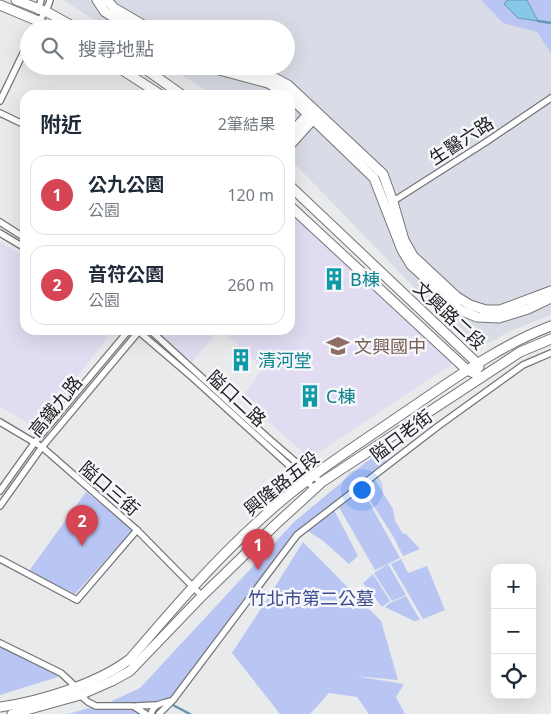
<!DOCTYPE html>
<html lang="zh-TW">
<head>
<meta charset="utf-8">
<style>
  :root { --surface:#fff; --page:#f6f6f7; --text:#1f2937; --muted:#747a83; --line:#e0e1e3; --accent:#d64554 }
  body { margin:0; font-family:"Noto Sans","Noto Sans TC",sans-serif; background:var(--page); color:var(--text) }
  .controls { position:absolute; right:15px; bottom:15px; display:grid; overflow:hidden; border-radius:10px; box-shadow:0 5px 20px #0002 }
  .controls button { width:45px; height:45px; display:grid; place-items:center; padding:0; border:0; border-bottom:1px solid var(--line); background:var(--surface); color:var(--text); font:25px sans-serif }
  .you { position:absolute; left:361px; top:489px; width:18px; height:18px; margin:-12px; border:4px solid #fff; border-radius:50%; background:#1a73e8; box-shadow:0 0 0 8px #1a73e833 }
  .badge { display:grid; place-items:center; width:32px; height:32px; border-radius:50%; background:var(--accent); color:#fff; font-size:16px; font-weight:700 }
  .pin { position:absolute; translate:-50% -41px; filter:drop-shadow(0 1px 2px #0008) }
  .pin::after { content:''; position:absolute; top:26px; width:18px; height:15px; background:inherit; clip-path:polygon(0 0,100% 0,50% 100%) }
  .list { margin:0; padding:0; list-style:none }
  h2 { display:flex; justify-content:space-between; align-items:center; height:65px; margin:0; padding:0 20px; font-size:21px }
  h2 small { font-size:16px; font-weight:400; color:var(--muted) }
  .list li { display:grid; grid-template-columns:32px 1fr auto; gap:15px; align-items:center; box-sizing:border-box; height:80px; margin:0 10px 10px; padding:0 10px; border:1px solid var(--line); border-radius:15px }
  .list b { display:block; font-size:19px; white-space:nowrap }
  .list p { margin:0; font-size:16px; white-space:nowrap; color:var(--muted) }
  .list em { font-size:16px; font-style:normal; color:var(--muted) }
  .icon { flex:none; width:28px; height:28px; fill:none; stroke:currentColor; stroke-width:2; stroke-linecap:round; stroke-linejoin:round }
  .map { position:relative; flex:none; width:551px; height:714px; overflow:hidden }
  .search { position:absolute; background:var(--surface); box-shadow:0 5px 20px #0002; left:20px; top:20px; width:275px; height:55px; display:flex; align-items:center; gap:12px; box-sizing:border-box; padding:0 18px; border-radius:28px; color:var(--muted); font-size:19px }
  .panel { position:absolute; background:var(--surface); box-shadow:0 5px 20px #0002; left:20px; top:90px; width:275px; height:245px; border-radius:15px }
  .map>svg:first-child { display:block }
</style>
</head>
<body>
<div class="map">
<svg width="551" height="714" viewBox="0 0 551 714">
  <rect width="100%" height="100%" fill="#e9eaec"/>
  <path fill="#d9dce6" d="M63 0H551V315L510 331 482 347 464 339 290 159V95H213L168 66H286V29H109Z"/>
  <g fill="#e2dcf2">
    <path d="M290 207 455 362 310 458 241 398 263 369 222 330H290Z"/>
    <path d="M0 242 25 257V330H113L37 429 0 406Z"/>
    <path d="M152 330H218L192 362Z"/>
  </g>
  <g fill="#b9c6f4">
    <path d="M481 0H551V53L537 32 503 23Z"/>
    <path d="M377 455 386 458V461L384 465 379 467 294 534 171 699 145 704 142 714H68L110 702 140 688 294 522 366 462Z"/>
    <path d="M372 475 393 509 395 521 403 534 405 533 420 549 403 556 394 538 360 484Z"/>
    <path d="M359 484 400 558 375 570 336 502Z"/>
    <path d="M86 492 133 530 75 594 29 571Z"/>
    <path d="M332 506 358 556 349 564 322 540 303 528Z"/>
    <path d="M303 542 381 621 398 680 355 676 404 684 396 697 405 714H369L357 697 329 693 310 714H280L232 653 266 601Z"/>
    <path d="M401 559 408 573 427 566 445 610 423 619 391 564Z"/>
    <path d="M388 564 406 595 392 601 374 573Z"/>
    <path d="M373 574 390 601 382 607 363 583Z"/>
    <path d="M406 596 420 620 414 621 385 607 390 603Z"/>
    <path d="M0 644 64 675 0 695Z"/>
  </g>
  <path fill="#87c8e9" stroke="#6896ad" d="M507 0H527L538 21 518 18 504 4Z"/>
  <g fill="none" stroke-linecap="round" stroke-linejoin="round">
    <g stroke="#6896ad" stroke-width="2.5">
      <path d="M538 21 551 23"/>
      <path d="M171 704 190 714"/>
    </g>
    <defs>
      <g id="street">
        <path d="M38 11 41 0"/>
        <path d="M35 29C40 17 47 13 50 0"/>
        <path d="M0 101 29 41"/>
        <path d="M0 113 25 125"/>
        <path d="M392 202 486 142 551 98"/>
        <path d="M0 222 25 238"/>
        <path d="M0 233 25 248"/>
        <path d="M137 330 193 378 315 489"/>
        <path d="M150 330 267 437 312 476 322 482"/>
        <path d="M0 422 42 447 137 530 202 596"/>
        <path d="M0 491 35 442 129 330"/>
        <path d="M0 506 42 447 140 330"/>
        <path d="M0 559 77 600 137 530"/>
        <path d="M0 643 61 673 76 687 80 695 88 702 96 706H133L146 714"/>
        <path d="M136 706 156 705"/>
        <path d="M151 714C153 704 163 703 171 701"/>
        <path d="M159 714 173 700 297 535 437 427 523 365 551 353"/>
      </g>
      <g id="secondary">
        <path d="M16 0 47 12 78 29"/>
        <path d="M97 0 105 12 133 29"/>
        <path d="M107 0 114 8 150 29"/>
        <path d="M0 5 38 21 52 29"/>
        <path d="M116 66 161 95"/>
        <path d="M141 66 182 95"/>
        <path d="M204 66 268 83 288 95"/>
        <path d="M233 66 273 77 288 85 383 174 393 202 404 240 413 256 457 297 470 305 486 310H500L551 291"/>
        <path d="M290 97 374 178 402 250 411 265 460 310 477 317 499 318 528 309 551 298"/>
        <path d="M290 134 312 110"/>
        <path d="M290 145 317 115"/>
        <path d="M290 186 478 364 479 367"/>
        <path d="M290 206 467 370 482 377"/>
        <path d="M0 707C41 701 97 684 130 659 172 610 214 561 262 518 308 475 362 442 414 406 458 376 501 345 551 326"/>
        <path d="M12 714 80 695 112 681 130 671 202 596 274 526 322 482 520 352 551 339"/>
      </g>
    </defs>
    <use href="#street" stroke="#747577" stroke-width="8"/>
    <use href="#secondary" stroke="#747577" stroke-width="11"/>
    <use href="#street" stroke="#fff" stroke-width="5.5"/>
    <use href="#secondary" stroke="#fff" stroke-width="9"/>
  </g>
  <defs>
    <symbol id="building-bare" viewBox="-9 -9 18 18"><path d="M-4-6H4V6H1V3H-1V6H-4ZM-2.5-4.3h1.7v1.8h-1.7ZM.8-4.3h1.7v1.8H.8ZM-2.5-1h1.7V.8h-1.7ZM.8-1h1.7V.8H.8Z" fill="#0f9aa8" stroke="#f6f7fa" stroke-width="2.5" paint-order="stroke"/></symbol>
    <symbol id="school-bare" viewBox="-9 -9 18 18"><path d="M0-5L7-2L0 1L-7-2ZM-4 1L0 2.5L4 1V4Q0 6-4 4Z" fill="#8d6e63" stroke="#f6f7fa" stroke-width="2.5" paint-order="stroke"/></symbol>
  </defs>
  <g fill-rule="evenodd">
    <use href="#building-bare" x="318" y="263" width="32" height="32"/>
    <use href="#school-bare" x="322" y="330" width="32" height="32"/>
    <use href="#building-bare" x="225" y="344" width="32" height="32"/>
    <use href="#building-bare" x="294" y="380" width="32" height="32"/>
  </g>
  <g text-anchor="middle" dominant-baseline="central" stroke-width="5" stroke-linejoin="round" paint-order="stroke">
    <g font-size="18" fill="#212122" stroke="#f6f7fa">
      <text transform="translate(461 140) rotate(-33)">生醫六路</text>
      <text transform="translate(450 315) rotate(43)">文興路二段</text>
      <text transform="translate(237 398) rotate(43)">隘口二路</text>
      <text transform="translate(55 406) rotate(-51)">高鐵九路</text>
      <text transform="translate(401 435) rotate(-37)">隘口老街</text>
      <text transform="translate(281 483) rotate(-39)">興隆路五段</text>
      <text transform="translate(110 488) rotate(41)">隘口三街</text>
    </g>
    <g font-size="18" fill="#0d838f" stroke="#f6f7fa" text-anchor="start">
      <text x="350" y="279">B棟</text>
      <text x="258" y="360">清河堂</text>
      <text x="326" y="396">C棟</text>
    </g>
    <g font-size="18" fill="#785e54" stroke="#f6f7fa" text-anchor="start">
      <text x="354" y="346">文興國中</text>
    </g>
    <g font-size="18" fill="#3e4c8f" stroke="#f6f7fa">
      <text x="311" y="598">竹北市第二公墓</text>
    </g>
  </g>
</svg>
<div class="controls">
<button>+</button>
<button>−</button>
<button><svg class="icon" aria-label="locate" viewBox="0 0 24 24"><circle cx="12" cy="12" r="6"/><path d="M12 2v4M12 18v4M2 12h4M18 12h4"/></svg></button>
</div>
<div class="you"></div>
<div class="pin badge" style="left:258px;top:570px">1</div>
<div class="pin badge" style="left:82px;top:546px">2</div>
<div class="search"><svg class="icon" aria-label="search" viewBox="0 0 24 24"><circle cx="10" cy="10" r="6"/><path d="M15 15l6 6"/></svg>搜尋地點</div>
<section class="panel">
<h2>附近<small>2筆結果</small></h2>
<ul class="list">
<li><span class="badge">1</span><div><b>公九公園</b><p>公園</p></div><em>120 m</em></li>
<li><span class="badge">2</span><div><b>音符公園</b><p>公園</p></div><em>260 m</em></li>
</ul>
</section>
</div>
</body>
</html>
